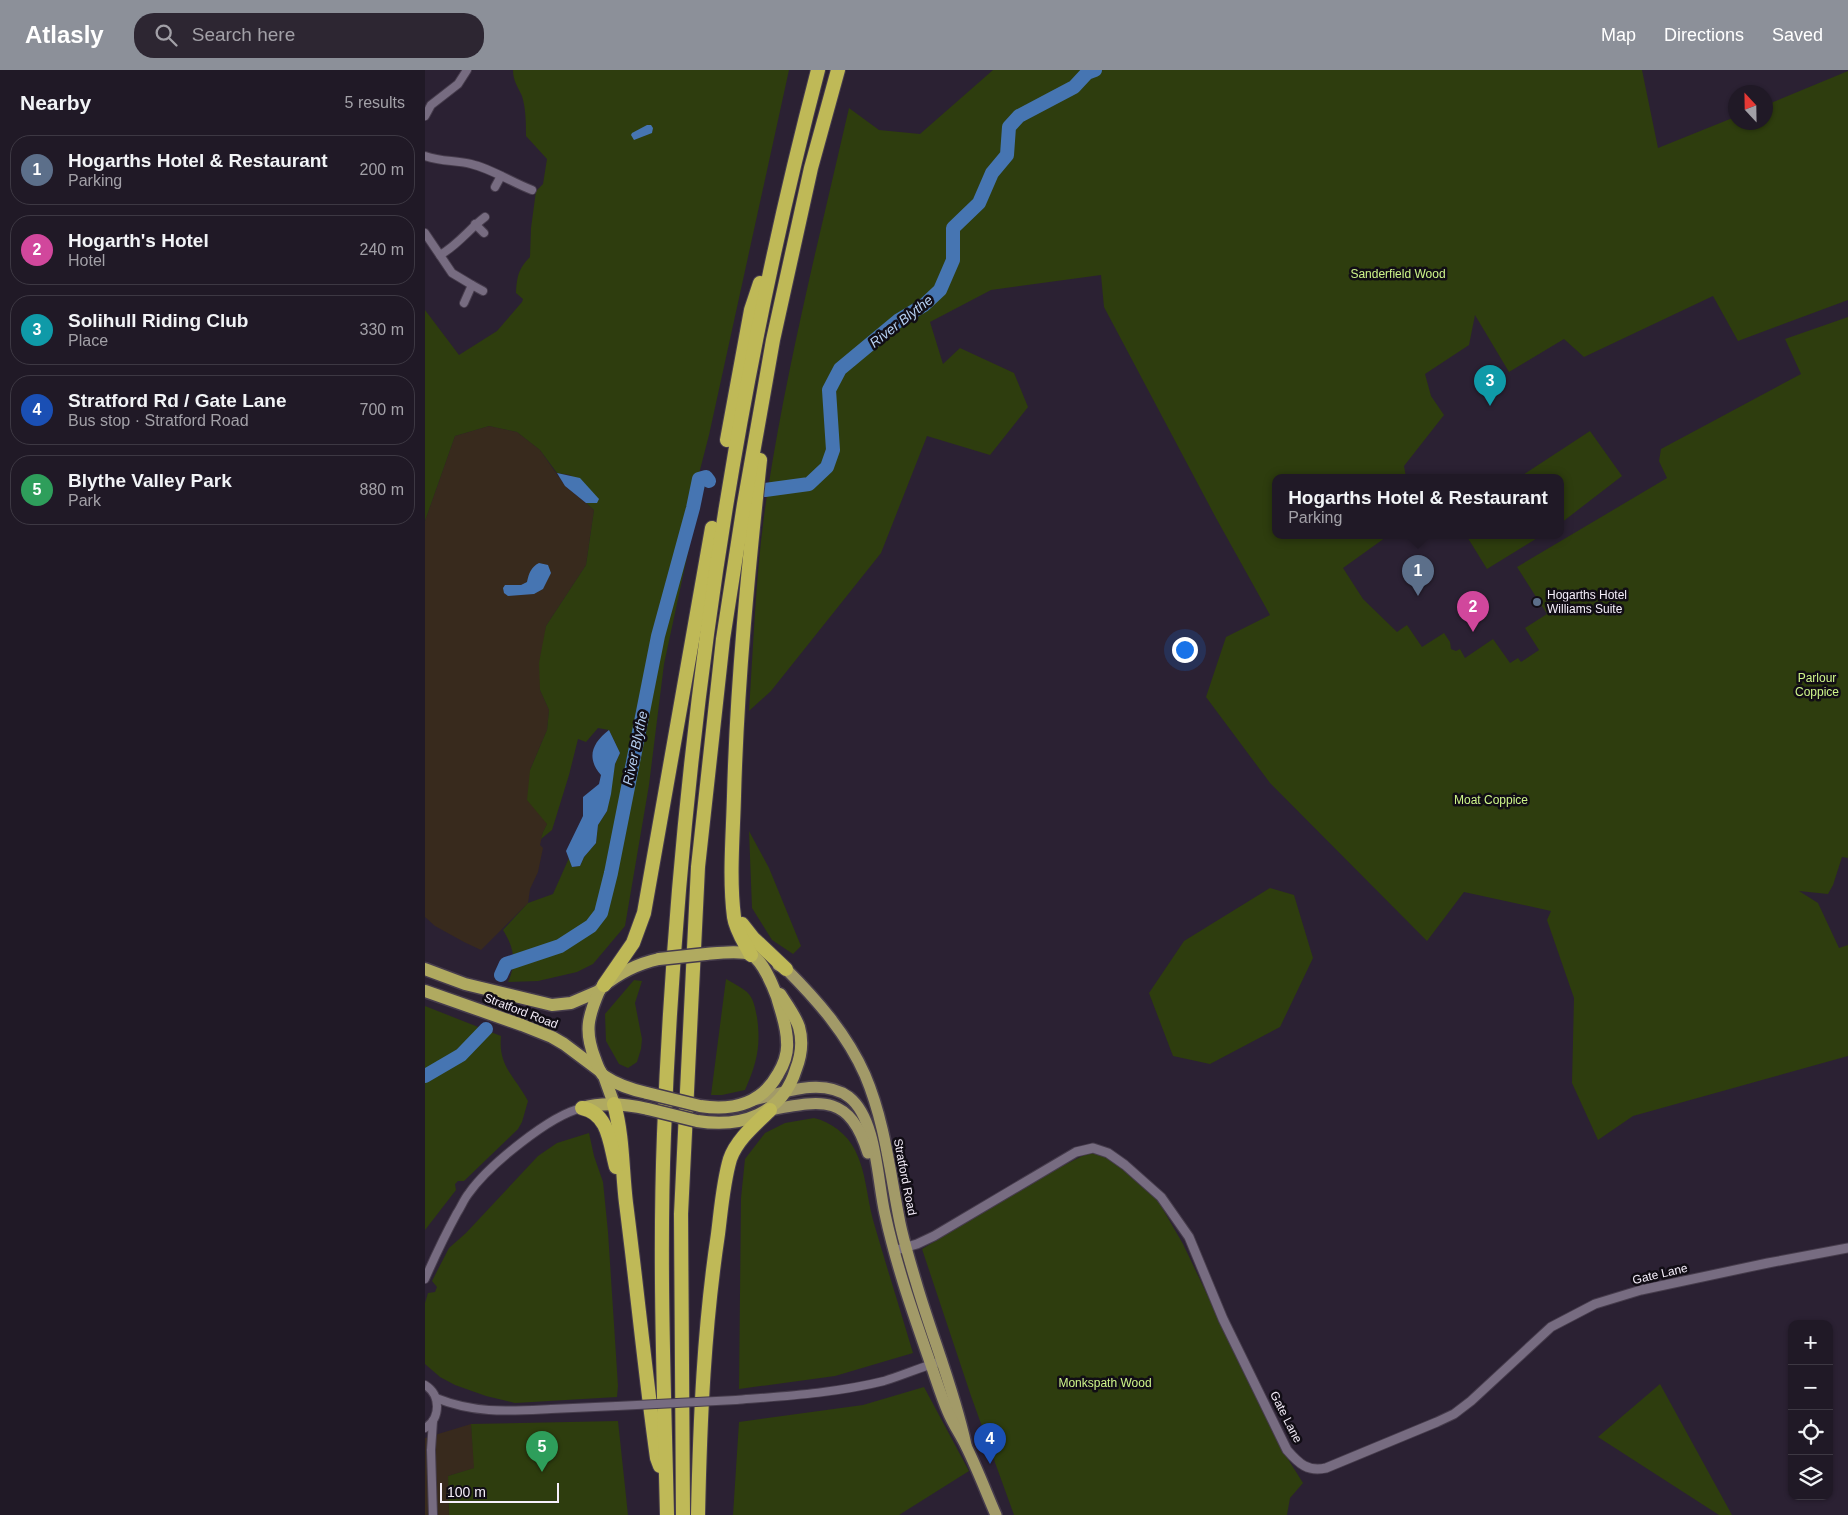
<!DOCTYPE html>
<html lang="en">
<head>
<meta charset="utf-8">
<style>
  :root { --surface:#201926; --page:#2d2632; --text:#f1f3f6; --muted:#a2a0a7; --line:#3d3843; --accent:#8c9099 }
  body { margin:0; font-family:Helvetica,sans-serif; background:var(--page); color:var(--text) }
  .controls { position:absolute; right:15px; bottom:15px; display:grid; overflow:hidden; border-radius:10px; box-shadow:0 1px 4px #0004 }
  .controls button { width:45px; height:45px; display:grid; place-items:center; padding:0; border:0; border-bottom:1px solid var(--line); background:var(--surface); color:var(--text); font:25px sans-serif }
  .compass { position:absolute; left:1303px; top:15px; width:45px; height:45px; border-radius:50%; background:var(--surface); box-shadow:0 1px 4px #0004; rotate:338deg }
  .scale { position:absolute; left:15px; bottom:12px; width:119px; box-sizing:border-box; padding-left:5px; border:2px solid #f6effb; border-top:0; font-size:14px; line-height:18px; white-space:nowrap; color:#f6effb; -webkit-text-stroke:4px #110d15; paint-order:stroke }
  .you { position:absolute; left:759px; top:579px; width:18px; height:18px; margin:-12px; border:4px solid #fff; border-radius:50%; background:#1a73e8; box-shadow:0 0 0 8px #1a73e833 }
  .badge { display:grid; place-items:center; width:32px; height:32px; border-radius:50%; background:var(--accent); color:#fff; font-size:16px; font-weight:700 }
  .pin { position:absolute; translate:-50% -41px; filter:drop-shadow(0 1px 2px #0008) }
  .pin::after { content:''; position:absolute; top:26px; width:18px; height:15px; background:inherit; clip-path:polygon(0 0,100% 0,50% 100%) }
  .popup { position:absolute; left:847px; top:404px; width:292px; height:65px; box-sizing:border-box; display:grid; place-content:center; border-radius:10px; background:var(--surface); filter:drop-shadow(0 1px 4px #0005); font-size:16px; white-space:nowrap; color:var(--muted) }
  .popup b { font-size:19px; color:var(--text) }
  .popup::after { content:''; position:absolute; left:50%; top:100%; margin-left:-10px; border:10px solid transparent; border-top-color:var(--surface) }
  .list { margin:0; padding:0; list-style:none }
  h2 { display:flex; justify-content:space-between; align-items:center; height:65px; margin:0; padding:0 20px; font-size:21px }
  h2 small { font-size:16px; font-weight:400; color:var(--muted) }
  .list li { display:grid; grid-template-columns:32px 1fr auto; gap:15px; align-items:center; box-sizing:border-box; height:70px; margin:0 10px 10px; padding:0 10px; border:1px solid var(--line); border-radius:20px }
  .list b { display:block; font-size:19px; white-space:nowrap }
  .list p { margin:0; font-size:16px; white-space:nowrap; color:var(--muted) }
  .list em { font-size:16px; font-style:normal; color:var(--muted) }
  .icon { flex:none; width:28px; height:28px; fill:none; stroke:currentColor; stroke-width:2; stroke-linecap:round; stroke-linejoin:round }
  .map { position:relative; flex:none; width:1423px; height:1445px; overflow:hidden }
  header { display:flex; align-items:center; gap:30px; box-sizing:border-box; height:70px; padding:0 25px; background:var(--accent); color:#fff }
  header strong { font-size:24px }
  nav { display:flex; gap:28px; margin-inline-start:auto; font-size:18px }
  .search { width:350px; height:45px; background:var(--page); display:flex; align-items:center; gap:12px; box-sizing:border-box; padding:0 18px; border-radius:20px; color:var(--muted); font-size:19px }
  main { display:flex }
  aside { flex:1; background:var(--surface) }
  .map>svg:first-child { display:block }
</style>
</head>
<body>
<header>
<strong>Atlasly</strong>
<div class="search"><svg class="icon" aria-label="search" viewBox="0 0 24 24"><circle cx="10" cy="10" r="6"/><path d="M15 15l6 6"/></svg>Search here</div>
<nav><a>Map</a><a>Directions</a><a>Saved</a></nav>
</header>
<main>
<aside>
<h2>Nearby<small>5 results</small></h2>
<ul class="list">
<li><span class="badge" style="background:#5c6f8a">1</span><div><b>Hogarths Hotel &amp; Restaurant</b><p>Parking</p></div><em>200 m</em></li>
<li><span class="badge" style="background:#d1479c">2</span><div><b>Hogarth's Hotel</b><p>Hotel</p></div><em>240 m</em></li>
<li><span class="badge" style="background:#0f9aa8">3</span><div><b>Solihull Riding Club</b><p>Place</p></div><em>330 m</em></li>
<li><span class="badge" style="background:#1a4fb4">4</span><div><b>Stratford Rd / Gate Lane</b><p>Bus stop · Stratford Road</p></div><em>700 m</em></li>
<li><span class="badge" style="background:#2e9e5b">5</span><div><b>Blythe Valley Park</b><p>Park</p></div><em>880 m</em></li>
</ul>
</aside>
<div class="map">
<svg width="1423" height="1445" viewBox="0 0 1423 1445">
  <rect width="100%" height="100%" fill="#2b2133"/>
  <g fill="#382a1d">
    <path d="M64 356 92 362 115 380 140 416 169 440 161 495 121 556 115 620 124 640 122 660 105 700 122 754 118 762 115 775 118 778 113 802 105 819 103 833 56 880 39 872 10 856 0 847V451L30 366Z"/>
    <path d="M46 1354 50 1398 23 1406 24 1445H0V1368Z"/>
  </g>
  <g fill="#2e3d0e">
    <path d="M88 0H364L284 365 260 458 267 464 239 594 224 715 200 856 168 894 152 902 113 911 83 912C92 892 89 878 78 860L103 833 128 824 144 788 147 797 155 796 159 787 171 773 173 755 182 741 190 694 195 683 184 660 173 658 161 672 153 669 144 705 127 760 116 769 118 762 122 754 102 730 105 700 122 660 124 640 115 620 114 593 121 556 161 495 169 440 161 433H171L145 405 132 403 115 380 92 362 64 356 30 366 0 451V240L34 285 72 261 97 232 98 229 91 223C92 207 93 199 105 187L106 158 111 121 118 114 122 89 101 66C101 54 101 39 97 26 93 17 88 11 88 0Z"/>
    <path d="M568 0H1217L1233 78 1310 47V52H1340L1341 35 1423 1V230L1313 271 1288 226 1159 287 1139 269 1084 302 1050 245 1044 275 1000 304 1006 326 1019 345 979 396 981 407H850V465H964L918 498 938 529 972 562 982 555 997 577 1019 563 1025 572 1026 579 1031 581 1035 579 1040 588 1068 569 1085 593 1093 588 1096 592 1114 580 1100 558 1122 544 1092 497 1242 408 1234 391 1236 379 1376 304 1360 269 1423 247V788L1417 787 1408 815 1403 824 1374 821 1393 833 1414 878 1423 875V986L1208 1046 1173 1070 1147 1013 1149 928 1122 850 1126 841 1039 822 1002 871 845 713 781 627 801 567 845 545 791 448 679 237 676 205 566 220 505 252 518 294 535 278 589 303 603 337 565 385 502 366 456 483 346 621 324 641C329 567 331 493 343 419 363 291 395 164 424 38L454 60 495 64Z"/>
    <path d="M1165 361 1197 406 1136 453V407H1095Z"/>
    <path d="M1041 465H1117L1062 499Z"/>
    <path d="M324 761 344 798 376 876 368 884 347 870 327 838Z"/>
    <path d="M845 818 869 825 888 888 855 957 785 994 748 986 724 923 759 871Z"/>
    <path d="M301 909C308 913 316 917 322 922 329 929 330 938 332 947 336 976 332 993 320 1020L297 1025H286Z"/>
    <path d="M209 910 217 911 210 933 217 969 216 979 212 992 203 998 194 994 181 971 180 944Z"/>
    <path d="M0 936 76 966C73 997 90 1006 103 1031L97 1052 93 1059 39 1111H33L30 1114 31 1120 0 1160Z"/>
    <path d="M389 1048C406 1052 422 1064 430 1080 441 1101 442 1128 448 1150 461 1195 475 1239 488 1283L410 1306 314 1319 316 1128 320 1089 340 1063 360 1053Z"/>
    <path d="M164 1063 169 1086 178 1112 183 1162 193 1316 192 1327 90 1333 61 1326 30 1315 15 1307 0 1294V1233L3 1223 10 1222 12 1217 7 1211 24 1178 41 1163 113 1086 132 1073Z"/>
    <path d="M667 1081 690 1091 732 1129 758 1174 853 1373 878 1413 865 1428 862 1445H589L546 1326 497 1179 622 1104Z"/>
    <path d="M1235 1314 1307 1445H1294L1173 1367Z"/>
    <path d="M499 1317 544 1401 474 1445H308L314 1352 438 1335Z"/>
    <path d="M193 1351 203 1445H24L23 1406 49 1398 46 1354Z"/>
  </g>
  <g fill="#4675b2">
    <path d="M222 55H226L228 58 227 63 209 70 206 65 207 63Z"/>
    <path d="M132 403 155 408 174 429 172 433H161L140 416Z"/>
    <path d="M114 493 123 495 126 503 118 519 109 524 83 526 79 523 78 518 80 515H96L102 512C104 503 106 497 114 493Z"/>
    <path d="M184 660 195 683 190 694 186 724 182 741 173 755 171 773 159 787 155 796 147 797 141 781 158 746V727L174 714 176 705C161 688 167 673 184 660Z"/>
  </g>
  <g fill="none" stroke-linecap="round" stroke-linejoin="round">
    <g stroke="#4675b2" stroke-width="14">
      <path d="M340 420 384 414 402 397 408 380 404 320 415 299 474 250 499 235 515 220 528 190V158L554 133 567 103 582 85 584 57 594 46 649 17 662 3 670 0"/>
      <path d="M76 905 81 894 135 876 166 856 176 843 186 803 233 566 268 438 274 409 281 407 284 411"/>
      <path d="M0 1006 36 985 61 959"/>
    </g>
    <defs>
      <g id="minor">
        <path d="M0 46 6 35 33 14 42 0"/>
        <path d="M0 86C16 92 30 90 46 94 67 99 86 112 107 120"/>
        <path d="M70 117 76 106"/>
        <path d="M50 154 59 163"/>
        <path d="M0 163 27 203 47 215 39 233"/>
        <path d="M15 185C33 175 44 159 60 147"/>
        <path d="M47 215 58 221"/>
        <path d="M0 1209C10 1186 20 1165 32 1143 36 1137 39 1129 44 1123 63 1096 125 1045 157 1038"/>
        <path d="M0 1315C16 1325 16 1348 0 1358"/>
        <path d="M11 1328C51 1344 84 1341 126 1339 148 1338 170 1337 192 1336"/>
        <path d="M311 1330C361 1326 411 1323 459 1311 479 1305 498 1296 518 1291"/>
        <path d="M8 1351 6 1380 8 1445"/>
      </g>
      <path id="tertiary" d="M475 1179 492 1174 509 1166 651 1082 668 1078 683 1083 700 1095 736 1127 764 1167 798 1249 862 1380C874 1394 883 1402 901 1398L1012 1352 1029 1344 1046 1331 1126 1257 1170 1234 1216 1220 1343 1193 1423 1178"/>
      <g id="primary">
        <path d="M353 895 361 899C392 930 422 964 440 1005 460 1052 465 1103 475 1153 479 1172 485 1192 491 1212 507 1267 529 1319 541 1375"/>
        <path d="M329 1030C357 1023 397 1007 424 1027 452 1049 452 1110 460 1144 471 1195 488 1243 505 1292 511 1309 516 1326 523 1342 528 1354 535 1364 541 1376 552 1398 561 1422 571 1445"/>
        <path d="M345 1040C398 1030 424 1024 443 1083"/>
      </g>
      <g id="trunk">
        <path d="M0 899 40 914 127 935 146 933 174 921"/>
        <path d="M0 921 97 955 127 967 139 974 175 1001"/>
        <path d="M179 1006 189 1034"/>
        <path d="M222 1023C208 1020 191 1014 179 1006 174 1002 172 994 170 989 159 961 163 947 174 921L177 917C194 903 211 894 234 889"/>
        <path d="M275 1036C307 1041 336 1035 353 1004 359 994 363 983 362 972 362 956 356 942 352 927 348 916 338 892 327 885 317 880 293 883 281 884"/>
        <path d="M157 1038C178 1032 201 1034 223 1039"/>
        <path d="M272 1051C316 1058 357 1045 371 999 376 986 378 971 374 957 370 945 362 935 355 924"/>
      </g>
      <g id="motorway">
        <path d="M302 370 326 240 335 213"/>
        <path d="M317 854 328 868 361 899"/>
        <path d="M326 885C320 873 311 861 309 847 304 807 308 766 309 726 312 613 323 502 335 390"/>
        <path d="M179 915 208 873 219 843 287 458"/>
        <path d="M189 1034C198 1066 197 1100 201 1133 212 1218 220 1303 232 1388L235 1396"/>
        <path d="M157 1038C184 1043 185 1075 191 1097"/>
        <path d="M242 1445C239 1318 234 1191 239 1064 253 705 302 348 393 0"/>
        <path d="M258 1445 256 1144 273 797 298 569 319 434 348 270 386 98 413 0"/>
        <path d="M273 1445C275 1351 279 1257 293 1164 296 1140 298 1113 305 1089 312 1069 331 1054 345 1040"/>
      </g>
    </defs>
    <use href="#minor" stroke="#463c4c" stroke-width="10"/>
    <use href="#tertiary" stroke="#463c4c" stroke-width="11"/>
    <use href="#primary" stroke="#463c4c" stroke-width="14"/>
    <use href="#trunk" stroke="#463c4c" stroke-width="15"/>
    <use href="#motorway" stroke="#463c4c" stroke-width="16"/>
    <use href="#minor" stroke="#776c81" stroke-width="8"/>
    <use href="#tertiary" stroke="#776c81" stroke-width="9"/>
    <use href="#primary" stroke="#a29a68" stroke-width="11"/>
    <use href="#trunk" stroke="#b0aa60" stroke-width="12"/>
    <use href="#motorway" stroke="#bfb957" stroke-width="14"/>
    <defs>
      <path id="minor-bridge" d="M192 1336 311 1330"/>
      <g id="trunk-bridge">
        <path d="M234 889 281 884"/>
        <path d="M222 1023 275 1036"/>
        <path d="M223 1039 272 1051"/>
      </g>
    </defs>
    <use href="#minor-bridge" stroke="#463c4c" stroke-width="10" stroke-linecap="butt"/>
    <use href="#trunk-bridge" stroke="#463c4c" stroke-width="15" stroke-linecap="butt"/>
    <use href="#minor-bridge" stroke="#776c81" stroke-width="8"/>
    <use href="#trunk-bridge" stroke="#b0aa60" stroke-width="12"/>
  </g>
  <circle fill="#5c6f8a" stroke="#110d15" stroke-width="2" cx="1112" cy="532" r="5"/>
  <g text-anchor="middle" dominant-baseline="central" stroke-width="5" stroke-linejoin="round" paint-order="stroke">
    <g font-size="12" fill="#cef58a" stroke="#110d15">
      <text x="973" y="204">Sanderfield Wood</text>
      <text x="1392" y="608">Parlour<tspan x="1392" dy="14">Coppice</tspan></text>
      <text x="1066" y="730">Moat Coppice</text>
      <text x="680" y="1313">Monkspath Wood</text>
    </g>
    <g font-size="12" fill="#f6effb" stroke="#110d15" text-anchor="start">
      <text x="1122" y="525">Hogarths Hotel<tspan x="1122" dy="14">Williams Suite</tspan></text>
    </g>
    <g font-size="12" fill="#f6effb" stroke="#110d15">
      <text transform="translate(96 941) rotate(21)">Stratford Road</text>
      <text transform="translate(480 1107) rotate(79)">Stratford Road</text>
      <text transform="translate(1235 1204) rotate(-13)">Gate Lane</text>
      <text transform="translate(861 1347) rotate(63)">Gate Lane</text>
    </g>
    <g font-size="14" font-style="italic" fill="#b5cff1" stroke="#110d15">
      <text transform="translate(476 251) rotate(-38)">River Blythe</text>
      <text transform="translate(210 678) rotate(-78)">River Blythe</text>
    </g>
  </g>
</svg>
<div class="controls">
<button>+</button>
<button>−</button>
<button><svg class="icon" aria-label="locate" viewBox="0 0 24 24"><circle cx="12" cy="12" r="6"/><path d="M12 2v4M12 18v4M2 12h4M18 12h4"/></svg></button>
<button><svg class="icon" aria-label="layers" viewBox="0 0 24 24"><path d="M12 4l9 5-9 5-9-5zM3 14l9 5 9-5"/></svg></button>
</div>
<svg class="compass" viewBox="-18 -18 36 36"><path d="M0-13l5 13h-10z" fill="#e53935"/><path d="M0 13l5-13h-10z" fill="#a2a0a7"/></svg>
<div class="scale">100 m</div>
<div class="you"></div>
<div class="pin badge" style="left:993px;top:526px;background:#5c6f8a">1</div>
<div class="popup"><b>Hogarths Hotel &amp; Restaurant</b>Parking</div>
<div class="pin badge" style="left:1048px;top:562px;background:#d1479c">2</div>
<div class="pin badge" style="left:1065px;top:336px;background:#0f9aa8">3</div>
<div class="pin badge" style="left:565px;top:1394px;background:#1a4fb4">4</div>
<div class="pin badge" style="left:117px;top:1402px;background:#2e9e5b">5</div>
</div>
</main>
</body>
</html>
